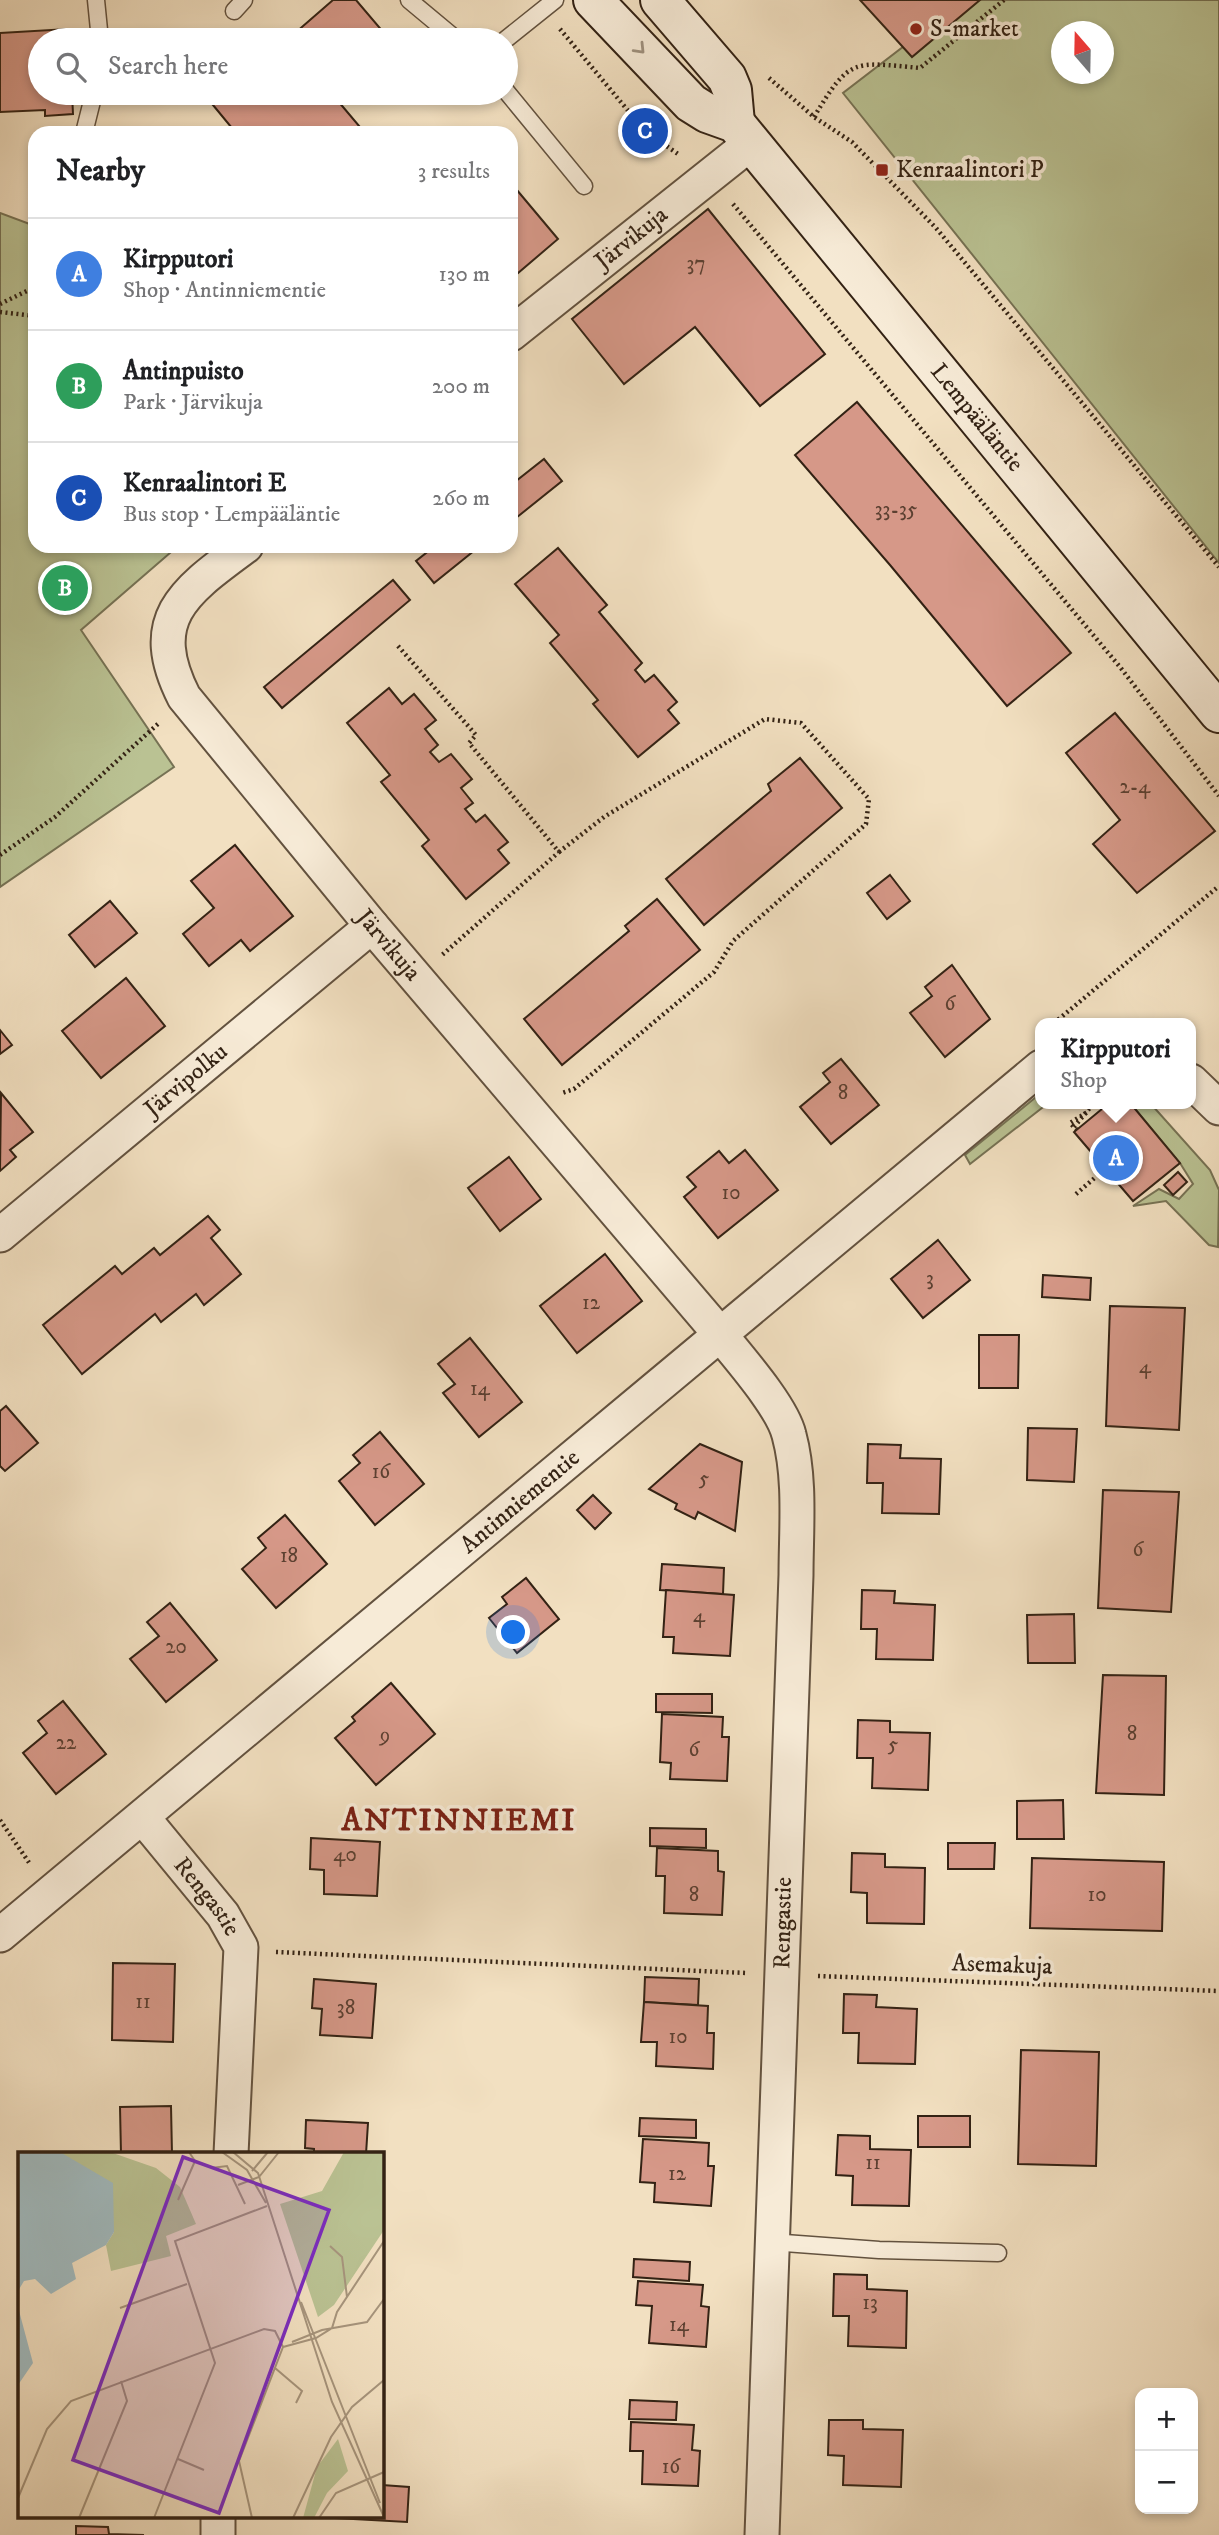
<!DOCTYPE html>
<html lang="en">
<head>
<meta charset="utf-8">
<style>
  :root { --surface:#fff; --page:#f2f2f2; --text:#202124; --muted:#757577; --line:#e0e0e0; --accent:#db2777 }
  body { margin:0; font-family:"IM FELL DW Pica",serif; background:var(--page); color:var(--text) }
  .controls { position:absolute; right:21px; bottom:21px; display:grid; overflow:hidden; border-radius:14px; box-shadow:0 4px 10px #0003 }
  .controls button { width:63px; height:63px; display:grid; place-items:center; padding:0; border:0; border-bottom:2px solid var(--line); background:var(--surface); color:var(--text); font:35px sans-serif }
  .compass { position:absolute; left:1051px; top:21px; width:63px; height:63px; border-radius:50%; background:var(--surface); box-shadow:0 4px 10px #0003; rotate:340deg }
  .you { position:absolute; left:514px; top:1633px; width:24px; height:24px; margin:-18px; border:5px solid #fff; border-radius:50%; background:#1a73e8; box-shadow:0 0 0 10px #1a73e833 }
  .badge { display:grid; place-items:center; width:46px; height:46px; border-radius:50%; background:var(--accent); color:#fff; font-size:23px; font-weight:700 }
  .pin { position:absolute; translate:-50% -50%; border:4px solid #fff; box-shadow:0 2px 7px #0006 }
  .popup { position:absolute; left:1035px; top:1018px; width:161px; height:91px; box-sizing:border-box; display:grid; place-content:center; border-radius:14px; background:var(--surface); filter:drop-shadow(0 2px 5px #0005); font-size:23px; white-space:nowrap; color:var(--muted) }
  .popup b { font-size:26px; color:var(--text) }
  .popup::after { content:''; position:absolute; left:50%; top:100%; margin-left:-14px; border:14px solid transparent; border-top-color:var(--surface) }
  .list { margin:0; padding:0; list-style:none }
  h2 { display:flex; justify-content:space-between; align-items:center; height:91px; margin:0; padding:0 28px; font-size:30px }
  h2 small { font-size:23px; font-weight:400; color:var(--muted) }
  .list li { display:grid; grid-template-columns:46px 1fr auto; gap:21px; align-items:center; box-sizing:border-box; height:112px; padding:0 28px; border-top:2px solid var(--line) }
  .list b { display:block; font-size:26px; white-space:nowrap }
  .list p { margin:0; font-size:23px; white-space:nowrap; color:var(--muted) }
  .list em { font-size:23px; font-style:normal; color:var(--muted) }
  .icon { flex:none; width:38px; height:38px; fill:none; stroke:currentColor; stroke-width:2; stroke-linecap:round; stroke-linejoin:round }
  .map { position:relative; flex:none; width:1219px; height:2535px; overflow:hidden }
  .search { position:absolute; background:var(--surface); box-shadow:0 4px 10px #0003; left:28px; top:28px; width:490px; height:77px; display:flex; align-items:center; gap:18px; box-sizing:border-box; padding:0 24px; border-radius:38px; color:var(--muted); font-size:26px }
  .panel { position:absolute; background:var(--surface); box-shadow:0 4px 10px #0003; left:28px; top:126px; width:490px; height:427px; border-radius:21px }
  .map>svg:first-child { display:block }
</style>
</head>
<body>
<div class="map">
<svg width="1219" height="2535" viewBox="0 0 1219 2535">
  <rect width="100%" height="100%" fill="#f2e0c1"/>
  <filter id="stains"><feTurbulence type="fractalNoise" baseFrequency=".00286" numOctaves="4"/><feColorMatrix values="0 0 0 0 .2 0 0 0 0 .09 0 0 0 0 .02 0 0 0 .5 -.17"/></filter>
  <radialGradient id="worn" r=".72"><stop offset=".6" stop-color="#630" stop-opacity="0"/><stop offset="1" stop-color="#630" stop-opacity=".3"/></radialGradient>
  <g fill="#bac293" stroke="#767254" stroke-width="2" fill-rule="evenodd">
    <path d="M964 0H1219V563L843 93ZM1062 32H1104V74H1062Z"/>
    <path d="M0 213 35 226V546H178L81 630 174 767 0 887Z"/>
    <path d="M1041 1093V1104H1047L970 1164 965 1155Z"/>
    <path d="M1131 1104H1151L1210 1170 1219 1190 1218 1247 1209 1245 1166 1201 1133 1206 1159 1189 1179 1199 1193 1184 1180 1163Z"/>
  </g>
  <g fill="#d69888" stroke="#332214" stroke-width="2">
    <path d="M333 0H356L390 40H287Z"/>
    <path d="M860 0H980L912 57Z"/>
    <path d="M68 29 69 40H40V93H72L73 114 45 116V110L0 112V33Z"/>
    <path d="M227 93H347L338 101 365 133H236L213 105Z"/>
    <path d="M511 183 558 239 511 279Z"/>
    <path d="M708 209 825 354 760 406 695 327 624 384 572 319Z"/>
    <path d="M857 402 1071 653 1007 706 890 565 795 455Z"/>
    <path d="M544 459 562 481 511 522V485Z"/>
    <path d="M435 546H480L434 583 416 561Z"/>
    <path d="M558 548 607 605 599 612 642 663 635 670 645 682 654 675 677 702 668 710 679 723 638 757 593 704 598 700 550 643 559 635 515 584Z"/>
    <path d="M393 580 410 600 282 708 264 687Z"/>
    <path d="M389 688 402 704 414 694 436 720 425 729 438 745 430 752 439 762 451 754 472 779 461 788 473 803 465 809 476 822 485 815 508 842 498 850 509 863 466 899 422 846 429 840 381 782 390 775 347 723Z"/>
    <path d="M1115 713 1215 831 1137 893 1093 844 1120 820 1066 753Z"/>
    <path d="M800 758 842 808 704 925 666 879 771 791 768 784Z"/>
    <path d="M235 845 293 916 250 951 241 940 209 966 183 934 214 908 191 881Z"/>
    <path d="M890 875 910 901 887 919 867 893Z"/>
    <path d="M657 899 700 950 562 1065 524 1019 629 931 625 926Z"/>
    <path d="M110 901 137 933 95 967 69 935Z"/>
    <path d="M952 965 990 1019 945 1057 910 1013 932 996 925 987Z"/>
    <path d="M126 978 165 1026 101 1078 62 1031Z"/>
    <path d="M0 1030 12 1045 0 1054Z"/>
    <path d="M841 1059 879 1105 831 1144 800 1107 830 1082 823 1073Z"/>
    <path d="M1 1093 33 1132 10 1150 16 1157 0 1171Z"/>
    <path d="M1108 1104H1131L1180 1163 1133 1201 1074 1132Z"/>
    <path d="M745 1150 778 1190 718 1238 684 1197 696 1187 687 1177 719 1151 729 1163Z"/>
    <path d="M509 1157 541 1199 500 1231 468 1188Z"/>
    <path d="M1178 1172 1187 1182 1173 1195 1164 1185Z"/>
    <path d="M208 1216 220 1230 211 1238 241 1274 204 1305 196 1294 161 1322 155 1314 82 1374 43 1325 115 1266 122 1274 154 1248 160 1255Z"/>
    <path d="M938 1240 970 1280 923 1318 891 1279Z"/>
    <path d="M605 1254 642 1301 577 1353 540 1306Z"/>
    <path d="M1043 1275 1091 1278 1090 1300 1042 1297Z"/>
    <path d="M1110 1306 1185 1308 1179 1430 1106 1426Z"/>
    <path d="M979 1335H1019L1018 1388H979Z"/>
    <path d="M470 1338 522 1402 479 1437 443 1393 455 1384 438 1364Z"/>
    <path d="M6 1406 38 1443 5 1471 0 1466V1411Z"/>
    <path d="M1028 1428 1077 1429 1074 1482 1027 1480Z"/>
    <path d="M380 1432 424 1484 375 1525 339 1481 360 1463 353 1455Z"/>
    <path d="M700 1444 742 1462 735 1531 698 1512 695 1519 675 1509 677 1504 649 1489Z"/>
    <path d="M868 1444 901 1445 900 1458 941 1459 939 1514 882 1513 883 1483H867Z"/>
    <path d="M1103 1490 1179 1492 1171 1612 1098 1608Z"/>
    <path d="M593 1495 611 1513 595 1529 577 1510Z"/>
    <path d="M285 1515 327 1564 276 1608 242 1569 266 1548 258 1538Z"/>
    <path d="M662 1564 724 1568 723 1594 660 1590Z"/>
    <path d="M526 1578 559 1619 517 1653 489 1618 507 1604 502 1597Z"/>
    <path d="M666 1590 734 1595 730 1656 673 1653 674 1637H663Z"/>
    <path d="M862 1590 895 1591 894 1603 935 1605 933 1660 876 1659 877 1629H861Z"/>
    <path d="M170 1603 217 1660 166 1702 130 1659 159 1636 147 1622Z"/>
    <path d="M1074 1614 1075 1663H1028L1027 1615Z"/>
    <path d="M1103 1675 1166 1676 1164 1795 1096 1793Z"/>
    <path d="M391 1683 435 1734 376 1785 335 1738 355 1721 352 1717Z"/>
    <path d="M656 1694H712V1713L656 1712Z"/>
    <path d="M63 1701 106 1754 56 1794 23 1753 47 1733 38 1721Z"/>
    <path d="M662 1714 723 1717 722 1737H729L727 1781 670 1779 671 1763 660 1762Z"/>
    <path d="M858 1720 890 1721V1732L930 1733 928 1790 872 1788 873 1758H857Z"/>
    <path d="M1063 1800 1064 1839H1017V1801Z"/>
    <path d="M650 1828 706 1829V1848L650 1846Z"/>
    <path d="M311 1838 380 1842 377 1896 324 1894V1870L310 1869Z"/>
    <path d="M948 1843H995L994 1869H948Z"/>
    <path d="M657 1848 718 1851V1871L724 1872 722 1915 664 1913 665 1876H656Z"/>
    <path d="M852 1853 885 1854V1867L925 1868 924 1924 867 1923V1893L851 1892Z"/>
    <path d="M1032 1858 1164 1862 1162 1931 1030 1928Z"/>
    <path d="M113 1963 175 1964 173 2042 112 2040Z"/>
    <path d="M645 1977 699 1979 698 2005 644 2002Z"/>
    <path d="M314 1979 376 1984 372 2038 320 2035 322 2009 312 2008Z"/>
    <path d="M844 1994 877 1995 876 2007 917 2009 915 2064 858 2063 859 2033H843Z"/>
    <path d="M644 2002 708 2006 707 2033H714L713 2069 656 2066 657 2042H641Z"/>
    <path d="M1021 2050 1099 2052 1096 2166 1018 2164Z"/>
    <path d="M171 2106 172 2154H121L120 2107Z"/>
    <rect x="918" y="2116" width="52" height="31"/>
    <path d="M640 2118 696 2120V2138L639 2136Z"/>
    <path d="M306 2120 368 2123 366 2154H314V2149L305 2148Z"/>
    <path d="M838 2135 870 2136V2149L911 2150 909 2206 852 2205 853 2176 836 2175Z"/>
    <path d="M643 2139 709 2143 708 2166H714L711 2206 654 2202 655 2183 640 2182Z"/>
    <path d="M634 2259 690 2262 689 2281 633 2277Z"/>
    <path d="M834 2274 867 2275V2289L907 2291 906 2348 848 2346 849 2316H833Z"/>
    <path d="M638 2281 703 2285 701 2306 709 2307 706 2347 649 2343 652 2306 636 2305Z"/>
    <path d="M630 2400 677 2402 676 2420 629 2419Z"/>
    <path d="M829 2420H863V2429L903 2430 901 2487 843 2485 844 2456 828 2455Z"/>
    <path d="M631 2422 694 2425 692 2450 700 2451 698 2486 642 2484 643 2451H630Z"/>
    <path d="M382 2485 409 2487 407 2522 335 2518 382 2516Z"/>
    <path d="M76 2526 108 2527 109 2534 144 2535H76Z"/>
  </g>
  <g fill="none" stroke-linecap="round" stroke-linejoin="round">
    <defs>
      <g id="service">
        <path d="M96 0 100 40"/>
        <path d="M409 0 457 40"/>
        <path d="M234 11 244 0"/>
        <path d="M505 40 555 0"/>
        <path d="M506 91 584 186"/>
        <path d="M84 133 94 93"/>
        <path d="M771 2242 879 2250 998 2253"/>
      </g>
      <g id="minor">
        <path id="s1" d="M511 334 751 143"/>
        <path id="s2" d="M246 546C185 591 144 618 184 697L372 926 719 1333C738 1357 782 1406 789 1435 801 1479 796 1530 796 1575L762 2535"/>
        <path d="M1191 1081 1219 1108"/>
        <path id="s3" d="M0 1235 372 926"/>
        <path id="s4" d="M144 1819 223 1915 241 1947 231 2154"/>
        <path id="s5" d="M0 1935C348 1648 693 1355 1041 1067"/>
        <path d="M218 2535V2516"/>
      </g>
      <g id="secondary">
        <path id="s6" d="M593 0 691 103 707 113 735 123 1219 713"/>
        <path d="M660 0 727 78 732 90 735 123"/>
      </g>
    </defs>
    <use href="#service" stroke="#63523f" stroke-width="19"/>
    <use href="#minor" stroke="#63523f" stroke-width="37"/>
    <use href="#secondary" stroke="#332214" stroke-width="42"/>
    <g stroke="#332214" stroke-width="4.5" stroke-dasharray="2 3.5" stroke-linecap="butt">
      <path d="M560 29 645 131 678 154"/>
      <path d="M769 78 814 117 852 142 936 228 1219 567"/>
      <path d="M814 117C850 57 853 62 920 68L1004 0"/>
      <path d="M733 204 1120 667 1219 796"/>
      <path d="M0 304 35 287"/>
      <path d="M0 312 35 316"/>
      <path d="M398 646 476 735 469 743 559 852 442 955"/>
      <path d="M559 852 604 817 765 719 801 723 869 799 866 824 733 941 714 972 574 1089 562 1093"/>
      <path d="M0 855 55 817 159 723"/>
      <path d="M1054 1023 1219 886"/>
      <path d="M1074 1127 1093 1104"/>
      <path d="M1077 1130 1070 1123 1089 1111"/>
      <path d="M1076 1194 1105 1169"/>
      <path d="M0 1820 30 1864"/>
      <path d="M276 1952 746 1973"/>
      <path d="M818 1976 1219 1991"/>
    </g>
    <use href="#service" stroke="#f7ebd7" stroke-width="16"/>
    <use href="#minor" stroke="#f7ebd7" stroke-width="33"/>
    <use href="#secondary" stroke="#f7ebd7" stroke-width="38"/>
  </g>
  <defs><path id="oneway-chevron" d="M-2-3.5L2.5 0L-2 3.5" fill="none" stroke-width="1.6" stroke-linecap="round" stroke-linejoin="round" transform="scale(1.75)"/></defs>
  <use stroke="#9f917f" href="#oneway-chevron" transform="translate(640 49) rotate(46)"/>
  <g fill="#8f2418" stroke="#f7ebd7" stroke-width="2.5">
    <circle cx="916" cy="29" r="7"/>
    <rect x="875" y="163" width="14" height="14" rx="3.5"/>
  </g>
  <g text-anchor="middle" dominant-baseline="central" stroke-width="7" stroke-linejoin="round" paint-order="stroke">
    <g font-size="21" fill="#5c4031">
      <text x="696" y="264">37</text>
      <text x="896" y="510">33-35</text>
      <text x="1135" y="787">2-4</text>
      <text x="950" y="1004">6</text>
      <text x="843" y="1093">8</text>
      <text x="731" y="1193">10</text>
      <text x="930" y="1279">3</text>
      <text x="591" y="1303">12</text>
      <text x="1145" y="1367">4</text>
      <text x="480" y="1389">14</text>
      <text x="381" y="1472">16</text>
      <text x="704" y="1479">5</text>
      <text x="1138" y="1550">6</text>
      <text x="289" y="1556">18</text>
      <text x="699" y="1616">4</text>
      <text x="176" y="1647">20</text>
      <text x="1132" y="1734">8</text>
      <text x="385" y="1736">9</text>
      <text x="66" y="1743">22</text>
      <text x="893" y="1745">5</text>
      <text x="694" y="1750">6</text>
      <text x="345" y="1855">40</text>
      <text x="694" y="1895">8</text>
      <text x="1097" y="1895">10</text>
      <text x="143" y="2002">11</text>
      <text x="346" y="2008">38</text>
      <text x="678" y="2037">10</text>
      <text x="873" y="2163">11</text>
      <text x="677" y="2174">12</text>
      <text x="870" y="2303">13</text>
      <text x="679" y="2325">14</text>
      <text x="671" y="2467">16</text>
    </g>
    <g font-size="24" fill="#332214" stroke="#f7ebd7" text-anchor="start">
      <text x="930" y="29">S-market</text>
      <text x="896" y="170">Kenraalintori P</text>
    </g>
    <g font-size="24" fill="#332214" stroke="#f7ebd7">
      <text stroke="none"><textPath href="#s1" startOffset="154">Järvikuja</textPath></text>
      <text stroke="none"><textPath href="#s6" startOffset="572">Lempääläntie</textPath></text>
      <text stroke="none"><textPath href="#s2" startOffset="508">Järvikuja</textPath></text>
      <text stroke="none"><textPath href="#s3" startOffset="242">Järvipolku</textPath></text>
      <text stroke="none"><textPath href="#s5" startOffset="677">Antinniementie</textPath></text>
      <text stroke="none"><textPath href="#s4" startOffset="100">Rengastie</textPath></text>
      <text transform="translate(783 1923) rotate(-89)">Rengastie</text>
      <text transform="translate(1002 1965) rotate(2)">Asemakuja</text>
    </g>
    <g font-size="32" font-weight="bold" letter-spacing="2" fill="#7a1f14" stroke="#f7ebd7">
      <text x="459" y="1821">ANTINNIEMI</text>
    </g>
  </g>
  <g transform="translate(18 2152)">
    <rect width="366" height="366" fill="#f2e0c1"/>
    <path d="M42 0H92L138 16 162 35 178 72 148 84 153 104 93 119 88 93 96 80ZM326 0H366V78L316 153 300 165 262 52 304 39ZM320 287 330 319 309 341 296 366H285L299 315Z" fill="#bac293"/>
    <path d="M0 0H42L95 31 96 80 88 93 54 111 58 127 33 142 17 127 6 129 0 139ZM0 155 15 211 0 233Z" fill="#a1babe"/>
    <path fill="none" stroke="#a6947c" stroke-width="2" d="M204 0 229 18 248 51M215 0 240 21 314 250 366 365M193 16 209 14 227 52M234 19 250 0M220 33 241 25 261 0M160 48 177 9 171 0M312 94 324 105 329 145M283 150 362 351M102 156 169 132M274 190 304 178 349 170 366 147M265 195 298 186 314 176 319 160 366 89M257 216 284 239 278 251M160 307 186 318M0 346 29 277 53 249 246 177 257 179 265 195M61 366 109 249 103 229M136 366 197 211 157 89 249 54M234 366 221 309 265 195M275 366 313 285 334 255 366 228M301 366 318 341 366 320"/>
    <path fill="#7b2cbf" fill-opacity="0.15" stroke="#7b2cbf" stroke-width="3.5" d="M165 5 311 58 201 361 55 308Z"/>
    <rect width="366" height="366" fill="none" stroke="#332214" stroke-width="3.5"/>
  </g>
  <rect width="100%" height="100%" filter="url(#stains)"/>
  <rect width="100%" height="100%" fill="url(#worn)"/>
</svg>
<div class="controls">
<button>+</button>
<button>−</button>
</div>
<svg class="compass" viewBox="-18 -18 36 36"><path d="M0-13l5 13h-10z" fill="#e53935"/><path d="M0 13l5-13h-10z" fill="#757577"/></svg>
<div class="you"></div>
<div class="pin badge" style="left:1116px;top:1158px;background:#3f7fe0">A</div>
<div class="popup"><b>Kirpputori</b>Shop</div>
<div class="pin badge" style="left:65px;top:588px;background:#2e9e5b">B</div>
<div class="pin badge" style="left:645px;top:131px;background:#1a4fb4">C</div>
<div class="search"><svg class="icon" aria-label="search" viewBox="0 0 24 24"><circle cx="10" cy="10" r="6"/><path d="M15 15l6 6"/></svg>Search here</div>
<section class="panel">
<h2>Nearby<small>3 results</small></h2>
<ul class="list">
<li><span class="badge" style="background:#3f7fe0">A</span><div><b>Kirpputori</b><p>Shop · Antinniementie</p></div><em>130 m</em></li>
<li><span class="badge" style="background:#2e9e5b">B</span><div><b>Antinpuisto</b><p>Park · Järvikuja</p></div><em>200 m</em></li>
<li><span class="badge" style="background:#1a4fb4">C</span><div><b>Kenraalintori E</b><p>Bus stop · Lempääläntie</p></div><em>260 m</em></li>
</ul>
</section>
</div>
</body>
</html>
